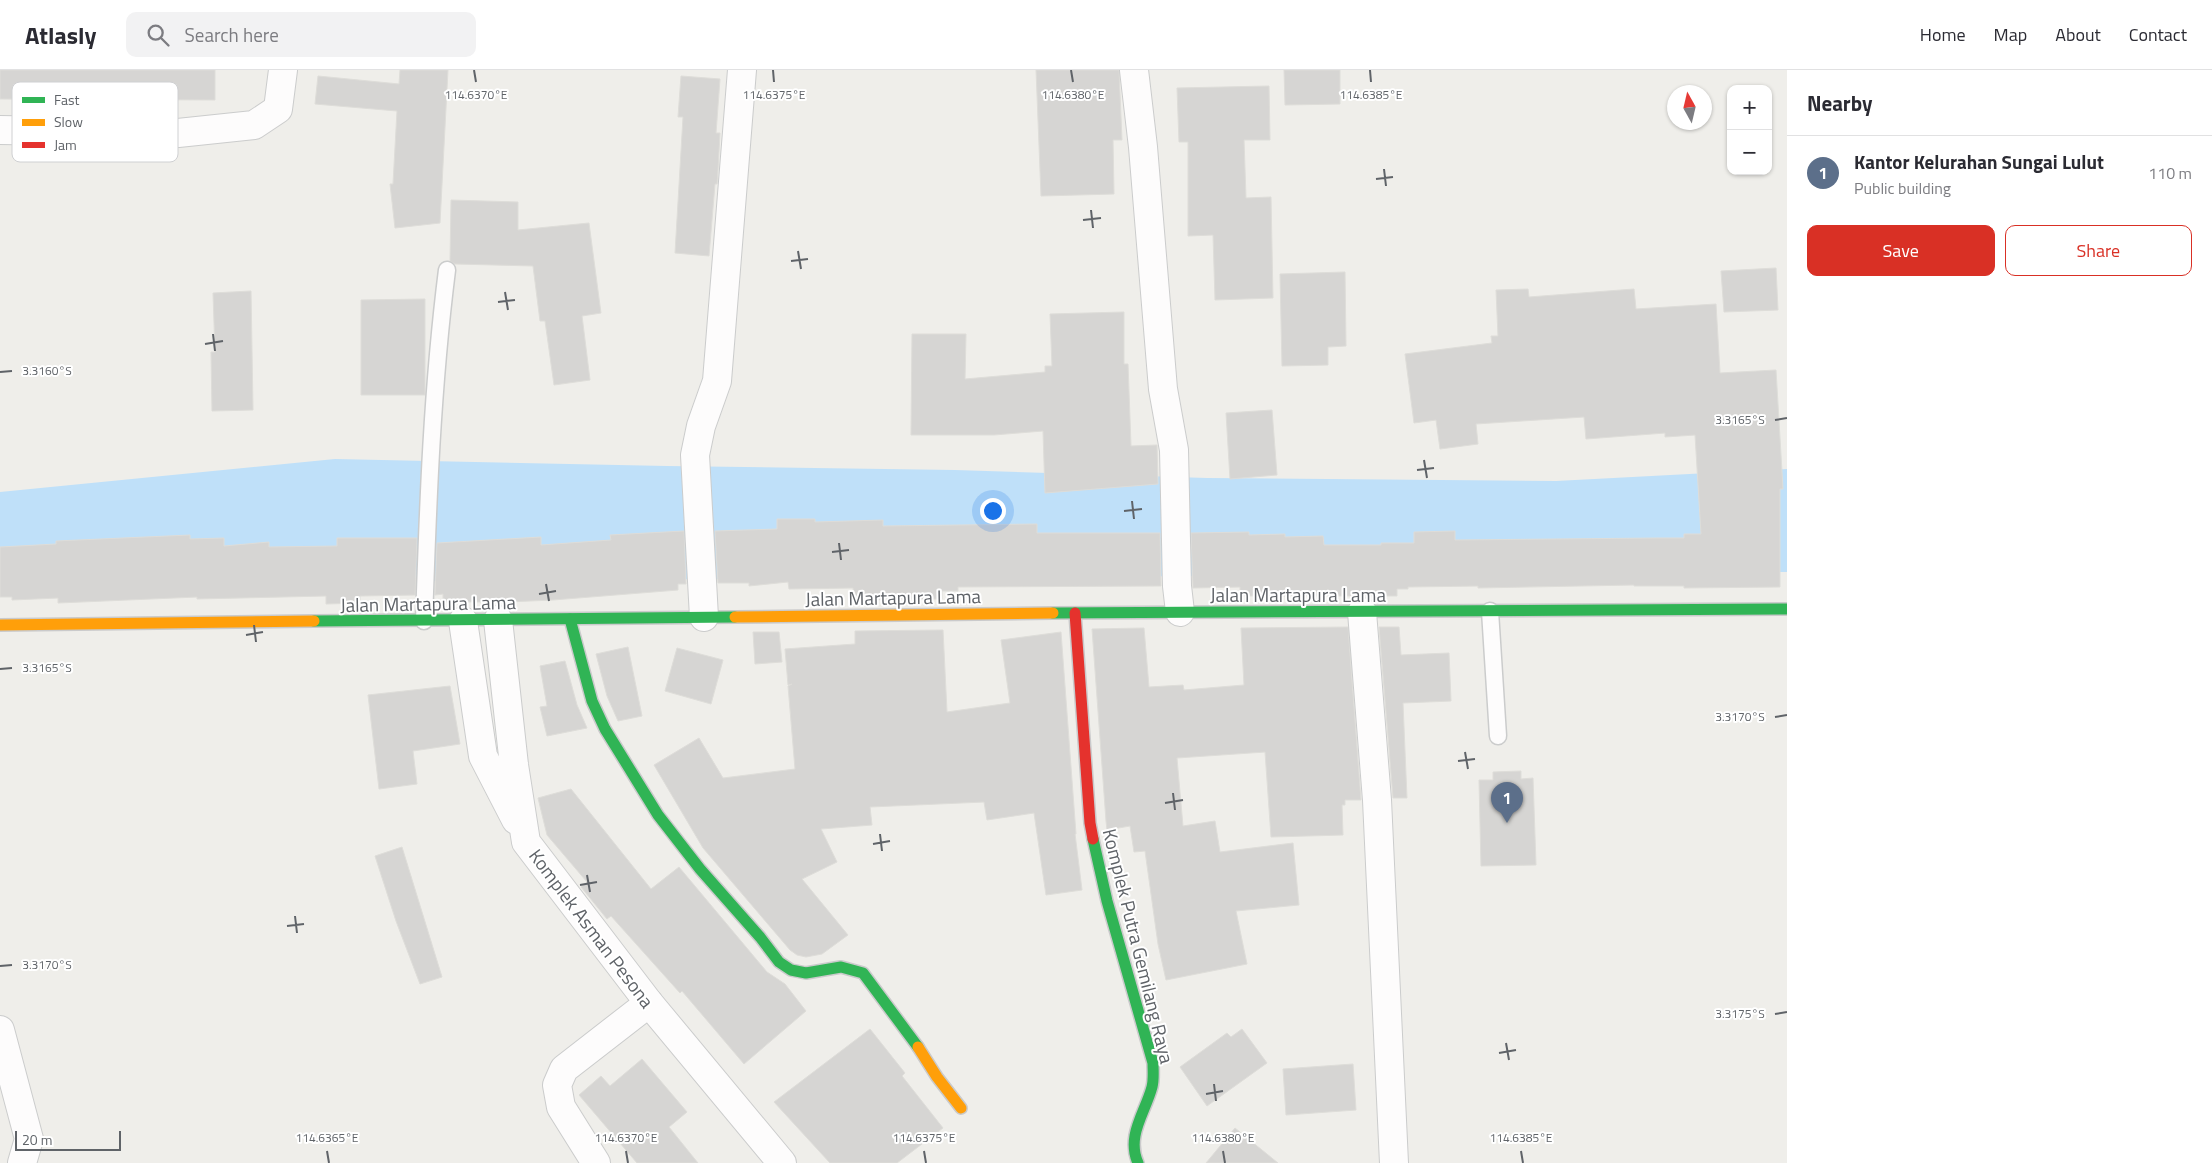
<!DOCTYPE html>
<html lang="en">
<head>
<meta charset="utf-8">
<style>
  :root { --surface:#fff; --page:#f2f2f3; --text:#2b2b33; --muted:#7c7c81; --line:#e1e1e2; --accent:#d93025 }
  body { margin:0; font-family:"Titillium Web",sans-serif; background:var(--page); color:var(--text) }
  .controls { position:absolute; right:15px; top:15px; display:grid; overflow:hidden; border-radius:10px; box-shadow:0 1px 4px #0004 }
  .controls button { width:45px; height:45px; display:grid; place-items:center; padding:0; border:0; border-bottom:1px solid var(--line); background:var(--surface); color:var(--text); font:25px sans-serif }
  .compass { position:absolute; left:1667px; top:15px; width:45px; height:45px; border-radius:50%; background:var(--surface); box-shadow:0 1px 4px #0004; rotate:352deg }
  .scale { position:absolute; left:15px; bottom:12px; width:106px; box-sizing:border-box; padding-left:5px; border:2px solid #5f6368; border-top:0; font-size:14px; line-height:18px; white-space:nowrap; color:#5f6368; -webkit-text-stroke:4px #fff; paint-order:stroke }
  .you { position:absolute; left:992px; top:440px; width:18px; height:18px; margin:-12px; border:4px solid #fff; border-radius:50%; background:#1a73e8; box-shadow:0 0 0 8px #1a73e833 }
  .badge { display:grid; place-items:center; width:32px; height:32px; border-radius:50%; background:var(--accent); color:#fff; font-size:16px; font-weight:700 }
  .pin { position:absolute; translate:-50% -41px; filter:drop-shadow(0 1px 2px #0008) }
  .pin::after { content:''; position:absolute; top:26px; width:18px; height:15px; background:inherit; clip-path:polygon(0 0,100% 0,50% 100%) }
  .list { margin:0; padding:0; list-style:none }
  h2 { display:flex; justify-content:space-between; align-items:center; height:65px; margin:0; padding:0 20px; font-size:21px }
  h2 small { font-size:16px; font-weight:400; color:var(--muted) }
  .list li { display:grid; grid-template-columns:32px 1fr auto; gap:15px; align-items:center; box-sizing:border-box; height:75px; padding:0 20px; border-top:1px solid var(--line) }
  .list b { display:block; font-size:19px; white-space:nowrap }
  .list p { margin:0; font-size:16px; white-space:nowrap; color:var(--muted) }
  .list em { font-size:16px; font-style:normal; color:var(--muted) }
  .actions { display:flex; gap:10px; padding:15px 20px }
  .actions a { flex:1; padding:11px 0; border:1px solid var(--accent); border-radius:10px; text-align:center; font-size:18px; color:var(--accent) }
  .actions .main { background:var(--accent); color:#fff }
  .icon { flex:none; width:28px; height:28px; fill:none; stroke:currentColor; stroke-width:2; stroke-linecap:round; stroke-linejoin:round }
  .map { position:relative; flex:none; width:1787px; height:1093px; overflow:hidden }
  header { display:flex; align-items:center; gap:30px; box-sizing:border-box; height:70px; padding:0 25px; background:var(--surface); border-bottom:1px solid var(--line) }
  header strong { font-size:24px }
  nav { display:flex; gap:28px; margin-inline-start:auto; font-size:18px }
  .search { width:350px; height:45px; background:var(--page); display:flex; align-items:center; gap:12px; box-sizing:border-box; padding:0 18px; border-radius:10px; color:var(--muted); font-size:19px }
  main { display:flex }
  aside { flex:1; background:var(--surface) }
  .map>svg:first-child { display:block }
</style>
</head>
<body>
<header>
<strong>Atlasly</strong>
<div class="search"><svg class="icon" aria-label="search" viewBox="0 0 24 24"><circle cx="10" cy="10" r="6"/><path d="M15 15l6 6"/></svg>Search here</div>
<nav><a>Home</a><a>Map</a><a>About</a><a>Contact</a></nav>
</header>
<main>
<div class="map">
<svg width="1787" height="1093" viewBox="0 0 1787 1093">
  <rect width="100%" height="100%" fill="#efeeea"/>
  <path fill="#bfe0f9" d="M335 389 667 396 955 400 1207 408 1556 411 1787 399V502L0 514V422Z"/>
  <g fill="#d6d5d3" stroke="#deddd9">
    <path d="M0 0H215V30L0 29Z"/>
    <path d="M400 0H448L440 153 395 158 390 114H393L397 41 315 34 318 6 399 14Z"/>
    <path d="M1036 0H1119L1122 70H1113L1114 124 1041 126Z"/>
    <path d="M1284 0H1340V34L1285 35Z"/>
    <path d="M681 6 720 9 716 63H720L718 100 717 114H715L709 186 675 183 683 47H678Z"/>
    <path d="M1269 16 1270 70H1244L1246 128 1271 127 1273 228 1215 230 1213 165 1188 166V72H1179L1177 18Z"/>
    <path d="M451 130 518 132V160L589 153 601 243 582 246 590 310 554 315 545 251H540L533 196 455 194 450 191Z"/>
    <path d="M1776 198 1778 240 1724 242 1721 201Z"/>
    <path d="M1345 202 1346 276 1328 277V295L1282 296 1280 204Z"/>
    <path d="M1528 219 1529 227 1634 219 1636 239 1716 234 1720 303 1776 300 1783 419H1780V517L1684 518V516H1634V515L1478 518V516L1408 517V519H1397V526H1240V517L1193 518 1191 463 1249 462V465L1285 464V467L1323 466 1324 475H1381V473H1414V462L1455 461V470L1657 468H1684V464H1701L1695 365 1665 367V363L1586 369 1584 347 1476 354 1478 374 1440 379 1436 350 1414 353 1405 284 1492 273 1491 266H1498L1496 220Z"/>
    <path d="M251 221 253 340 212 341 211 282H215L213 223Z"/>
    <path d="M425 229V325H361V230Z"/>
    <path d="M1124 242V294H1128L1131 376 1157 375 1158 414 1045 423 1043 361 994 365H911L912 264H966L965 309 1045 302V296H1052L1050 244Z"/>
    <path d="M1272 340 1277 405 1230 409 1226 343Z"/>
    <path d="M777 449H815V452L883 450V456L1037 454V463H1160L1161 516 958 517V521H942V529L854 530 853 518 789 519 788 512 749 516V513H718L715 461 777 459Z"/>
    <path d="M684 461 686 514H678V520L553 530 507 532H443V524L435 525 437 473 541 467V475L611 470 610 465Z"/>
    <path d="M190 465V469L224 468V476L269 472V477L337 476V468H417L415 525 360 526V533L326 534V526L197 529V527L58 533V528L12 530V527H0V477L56 474V471Z"/>
    <path d="M1348 557 1361 730H1345V735H1342L1343 765 1271 767 1265 682 1177 688 1183 756 1215 751 1220 782 1293 773 1299 835 1236 841 1247 894 1166 910 1158 874 1145 781 1134 782 1130 756 1107 760 1106 751 1092 559 1144 558 1149 617 1183 615 1184 620 1244 615 1241 558Z"/>
    <path d="M1379 557H1399L1401 585 1449 583 1451 631 1403 633 1407 728H1393Z"/>
    <path d="M943 560 947 642 1010 633 1001 570 1061 562 1076 764H1075L1082 820 1046 825 1034 743 987 750 984 732 870 737 872 755 821 759 837 792 802 809 848 865 822 884 806 887 797 885 790 880 703 778 654 695 699 668 723 708 795 699 788 616 792 614 788 615 785 579 855 574V561Z"/>
    <path d="M753 562H779L782 592 755 594Z"/>
    <path d="M628 577 642 646 618 651 607 626 596 584Z"/>
    <path d="M677 578 723 590 711 634 665 621Z"/>
    <path d="M565 591 577 635 587 658 547 666 540 637 547 636 540 596Z"/>
    <path d="M450 616 460 674 413 681 417 714 379 719 368 625Z"/>
    <path d="M1521 701V709L1533 708 1536 795 1481 796 1479 710H1493V702Z"/>
    <path d="M571 719 651 819 679 797 767 902 785 914 806 941 744 994 682 921 680 923 611 846 607 849 581 817 587 812 547 765 538 728Z"/>
    <path d="M402 777 442 907 420 914 396 851 375 786Z"/>
    <path d="M870 959 905 1003 902 1006 943 1058 897 1093H830L774 1032Z"/>
    <path d="M1242 959 1267 993 1207 1036 1180 997 1227 963 1231 967Z"/>
    <path d="M642 989 687 1042 669 1057 698 1093H637L579 1025 601 1006 610 1016Z"/>
    <path d="M1353 994 1356 1040 1286 1045 1283 999Z"/>
    <path d="M1235 1058 1278 1093H1206Z"/>
  </g>
  <g fill="none" stroke-linecap="round" stroke-linejoin="round">
    <defs>
      <g id="lane">
        <path d="M1490 541 1498 666"/>
        <path d="M424 551C428 432 432 319 447 200"/>
      </g>
      <g id="street">
        <path d="M1134 0 1143 77 1163 319 1174 380 1177 516 1180 542"/>
        <path d="M0 60 178 63 254 55 278 39 283 0"/>
        <path d="M1362 542 1377 730 1394 1093"/>
        <path d="M704 547 695 385 701 356 717 311 742 0"/>
        <path d="M498 550 514 695 526 772 649 933 782 1093"/>
        <path d="M463 551 483 686 516 750"/>
        <path d="M0 960 29 1069 22 1093"/>
        <path d="M596 1093 561 1037 557 1015 564 999 649 933"/>
      </g>
      <g id="fast">
        <path d="M1053 543 1787 539"/>
        <path d="M570 549 592 631 605 659 658 745 700 799 760 867 779 892 791 900 806 903 841 897 863 903 918 977"/>
        <path d="M314 551 735 547"/>
        <path d="M1093 769 1107 831 1153 993C1153 1001 1154 1009 1152 1017 1145 1043 1126 1066 1138 1093"/>
      </g>
      <g id="slow">
        <path d="M735 547 1053 543"/>
        <path d="M0 555 314 551"/>
        <path d="M918 977 937 1007 961 1038"/>
      </g>
      <path id="jam" d="M1075 543 1090 753 1093 769"/>
    </defs>
    <use href="#lane" stroke="#cbcccc" stroke-width="19"/>
    <use href="#street" stroke="#cbcccc" stroke-width="30"/>
    <use href="#fast" stroke="#cacacb" stroke-width="14"/>
    <use href="#slow" stroke="#cacacb" stroke-width="14"/>
    <use href="#jam" stroke="#cacacb" stroke-width="14"/>
    <use href="#lane" stroke="#fdfcfc" stroke-width="16"/>
    <use href="#street" stroke="#fdfcfc" stroke-width="28"/>
    <use href="#fast" stroke="#30b455" stroke-width="11"/>
    <use href="#slow" stroke="#ff9f0a" stroke-width="11"/>
    <use href="#jam" stroke="#e5322d" stroke-width="11"/>
  </g>
  <path fill="none" stroke="#5f6368" stroke-width="2" d="M474 0 476 12M773 0 774 12M1071 0 1073 12M1370 0 1371 12M1384 99 1386 116M1376 109 1393 107M1091 140 1093 158M1083 150 1101 148M798 181 801 199M791 191 808 189M505 222 508 240M498 232 515 230M213 264 215 281M205 274 223 271M0 302 12 301M1775 350 1787 348M1424 390 1427 408M1417 400 1434 398M1132 431 1134 449M1124 441 1142 439M839 473 841 490M832 482 849 480M546 514 549 531M539 524 556 521M254 555 256 572M246 565 263 562M0 599 12 598M1775 647 1787 645M1465 682 1468 699M1458 691 1475 689M1173 723 1175 740M1165 733 1183 730M880 764 882 781M873 774 890 771M587 805 590 822M580 815 597 812M295 846 297 863M287 856 304 854M0 896 12 895M1775 944 1787 942M1506 973 1509 990M1499 983 1516 980M1214 1014 1216 1031M1206 1024 1223 1021M327 1081 329 1093M626 1081 628 1093M924 1081 926 1093M1223 1081 1225 1093M1521 1081 1523 1093"/>
  <g text-anchor="middle" dominant-baseline="central" stroke-width="4" stroke-linejoin="round" paint-order="stroke">
    <g font-size="19" fill="#5f6368" stroke="#fff">
      <text x="1298" y="524">Jalan Martapura Lama</text>
      <text transform="translate(893 527) rotate(-1)">Jalan Martapura Lama</text>
      <text transform="translate(428 533) rotate(-1)">Jalan Martapura Lama</text>
      <text transform="translate(592 858) rotate(53)">Komplek Asman Pesona</text>
      <text transform="translate(1139 876) rotate(76)">Komplek Putra Gemilang Raya</text>
    </g>
  </g>
  <rect x="12" y="12" width="166" height="80" rx="8" fill="#fff" stroke="#cfd0d2" stroke-width="1"/>
  <rect x="22" y="27" width="23" height="6" fill="#30b455"/>
  <rect x="22" y="49" width="23" height="7" fill="#ff9f0a"/>
  <rect x="22" y="72" width="23" height="6" fill="#e5322d"/>
  <g font-size="14" fill="#5f6368">
    <text x="54" y="35">Fast</text>
    <text x="54" y="57">Slow</text>
    <text x="54" y="80">Jam</text>
  </g>
  <g font-size="12" text-anchor="middle" fill="#5f6368" stroke="#fff" stroke-width="4" stroke-linejoin="round" paint-order="stroke">
    <text x="476" y="29">114.6370°E</text>
    <text x="774" y="29">114.6375°E</text>
    <text x="1073" y="29">114.6380°E</text>
    <text x="1371" y="29">114.6385°E</text>
    <text x="47" y="305">3.3160°S</text>
    <text x="1740" y="354">3.3165°S</text>
    <text x="47" y="602">3.3165°S</text>
    <text x="1740" y="651">3.3170°S</text>
    <text x="47" y="899">3.3170°S</text>
    <text x="1740" y="948">3.3175°S</text>
    <text x="327" y="1072">114.6365°E</text>
    <text x="626" y="1072">114.6370°E</text>
    <text x="924" y="1072">114.6375°E</text>
    <text x="1223" y="1072">114.6380°E</text>
    <text x="1521" y="1072">114.6385°E</text>
  </g>
</svg>
<div class="controls">
<button>+</button>
<button>−</button>
</div>
<svg class="compass" viewBox="-18 -18 36 36"><path d="M0-13l5 13h-10z" fill="#e53935"/><path d="M0 13l5-13h-10z" fill="#7c7c81"/></svg>
<div class="scale">20 m</div>
<div class="you"></div>
<div class="pin badge" style="left:1507px;top:753px;background:#5c6f8a">1</div>
</div>
<aside>
<h2>Nearby<small></small></h2>
<ul class="list">
<li><span class="badge" style="background:#5c6f8a">1</span><div><b>Kantor Kelurahan Sungai Lulut</b><p>Public building</p></div><em>110 m</em></li>
</ul>
<div class="actions"><a class="main">Save</a><a>Share</a></div>
</aside>
</main>
</body>
</html>
